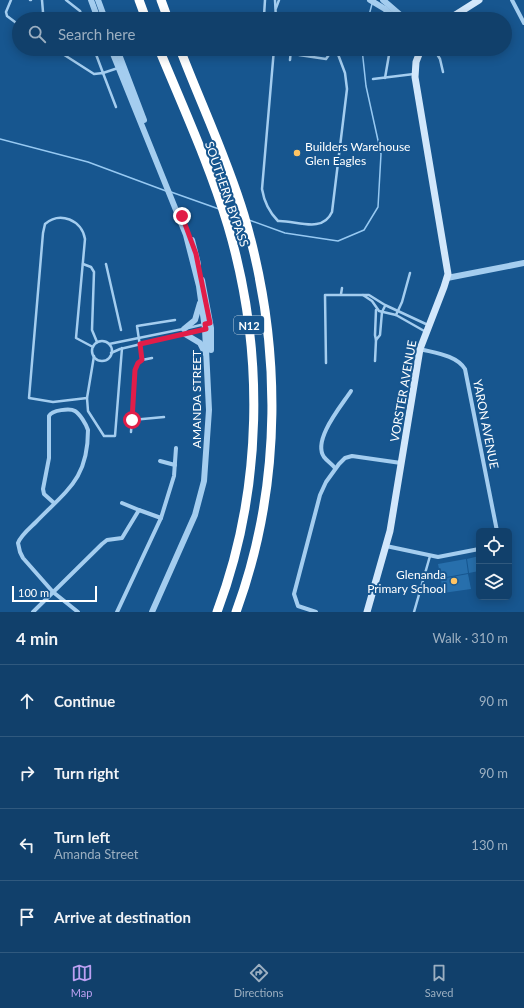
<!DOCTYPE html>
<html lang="en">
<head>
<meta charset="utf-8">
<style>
  :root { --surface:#11406b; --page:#1a4771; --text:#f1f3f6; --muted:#9cafc1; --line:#30597e; --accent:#bca0f2 }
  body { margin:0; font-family:Lato,sans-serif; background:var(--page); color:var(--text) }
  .controls { position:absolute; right:12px; bottom:12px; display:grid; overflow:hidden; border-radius:6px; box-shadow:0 2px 10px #0003 }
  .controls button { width:36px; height:36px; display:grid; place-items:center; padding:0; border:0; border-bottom:1px solid var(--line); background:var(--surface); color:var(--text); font:20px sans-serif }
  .scale { position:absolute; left:12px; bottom:10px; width:85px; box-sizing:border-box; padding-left:4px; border:2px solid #fff; border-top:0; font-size:11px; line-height:14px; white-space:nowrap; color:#fff; -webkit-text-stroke:3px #17568f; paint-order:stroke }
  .stop { position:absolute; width:12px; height:12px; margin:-9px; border:3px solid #e11d48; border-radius:50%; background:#fff }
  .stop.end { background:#e11d48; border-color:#fff; box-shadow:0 1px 4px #0008 }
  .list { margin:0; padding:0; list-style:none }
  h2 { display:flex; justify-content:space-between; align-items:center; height:52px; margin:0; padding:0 16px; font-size:17px }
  h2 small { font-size:13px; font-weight:400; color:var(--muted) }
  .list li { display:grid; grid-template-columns:26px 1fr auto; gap:12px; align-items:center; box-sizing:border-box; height:72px; padding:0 16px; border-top:1px solid var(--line) }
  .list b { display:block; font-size:15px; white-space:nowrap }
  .list p { margin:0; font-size:13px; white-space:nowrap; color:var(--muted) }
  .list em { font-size:13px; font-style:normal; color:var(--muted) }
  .icon { flex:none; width:22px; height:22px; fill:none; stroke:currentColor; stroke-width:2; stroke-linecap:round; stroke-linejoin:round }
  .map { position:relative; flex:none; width:524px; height:612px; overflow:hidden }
  .search { position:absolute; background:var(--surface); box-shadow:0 2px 10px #0003; left:12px; right:12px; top:12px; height:44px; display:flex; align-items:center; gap:10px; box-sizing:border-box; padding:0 14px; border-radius:22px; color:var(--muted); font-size:15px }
  .sheet { height:340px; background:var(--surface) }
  nav { display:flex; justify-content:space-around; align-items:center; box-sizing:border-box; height:56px; border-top:1px solid var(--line); background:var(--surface); font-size:11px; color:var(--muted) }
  nav a { display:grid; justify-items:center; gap:2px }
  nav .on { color:var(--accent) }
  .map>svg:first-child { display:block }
</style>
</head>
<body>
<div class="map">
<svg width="524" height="612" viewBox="0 0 524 612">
  <rect width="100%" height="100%" fill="#17568f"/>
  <g fill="#276fac">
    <path d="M479 556V571L469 573 467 559Z"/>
    <path d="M466 559 468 573 441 578 438 564Z"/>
    <path d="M468 574 471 589 443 593 441 579Z"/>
  </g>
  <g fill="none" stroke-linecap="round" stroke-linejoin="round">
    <g stroke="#97c9f2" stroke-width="1.5">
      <path d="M368 19 372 4"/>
      <path d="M0 139 88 162 166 191"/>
      <path d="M171 192 219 209"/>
      <path d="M228 213 241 218"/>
      <path d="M249 220 285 233 338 241 364 230 378 207 381 154 366 86 362 49"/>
    </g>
    <g stroke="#a4cdef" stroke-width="2.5">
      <path d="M11 0 6 12 7 16 19 25"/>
      <path d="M30 0H31"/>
      <path d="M66 0 80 11 83 19"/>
      <path d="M275 0 276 19"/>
      <path d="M276 8 279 0"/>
      <path d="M38 19 43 12 42 0"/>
      <path d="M245 19 264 16 265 0"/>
      <path d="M55 49 94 74 103 73 116 107"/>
      <path d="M94 49 103 73 118 68"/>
      <path d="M274 49 262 189C264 201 270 213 278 221 296 220 322 234 332 212L347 89 345 73 336 49"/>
      <path d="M434 49 440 59 443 72"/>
      <path d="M299 55 326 59 333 49"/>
      <path d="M290 60 291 49"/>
      <path d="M385 78 390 49"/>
      <path d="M373 79 414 74"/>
      <path d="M83 264 91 267 94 272 92 330 97 342"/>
      <path d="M106 264 121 330"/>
      <path d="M341 294 342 288"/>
      <path d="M363 295 372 301 379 311 396 315 426 332"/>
      <path d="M376 310 375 335 376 340 380 335 382 312 385 306"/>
      <path d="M396 315 402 302 410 273"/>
      <path d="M188 328 205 324"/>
      <circle cx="102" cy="351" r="10"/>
      <path d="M109 344 183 329"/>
      <path d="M111 353 120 349 205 329"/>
      <path d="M94 356 87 398 88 411 104 436H115L122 348"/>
      <path d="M152 358 142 360 137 326 175 320"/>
      <path d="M375 361 376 340"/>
      <path d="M326 363 325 295H369L385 305 428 325"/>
      <path d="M87 398 53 402 29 398 43 233 45 224C60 211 82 220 85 239L76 338 93 347"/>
      <path d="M132 420 164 417"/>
      <path d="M131 432 135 370 138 363 142 360"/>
      <path d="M414 612 430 556"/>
    </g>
    <g stroke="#a4cdef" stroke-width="4">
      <path d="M512 0 524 23"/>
      <path d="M420 349C435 353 456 355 465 369L497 531"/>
      <path d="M160 461 175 465"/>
      <path d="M335 468C332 464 327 461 324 457 312 440 342 405 351 391"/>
      <path d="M54 503 44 494 43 489 49 458V416C52 410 70 408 75 411 80 414 86 424 88 430 88 479 67 490 36 522 30 528 21 535 18 543L20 552 23 558 53 592 78 612"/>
      <path d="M122 503 139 510"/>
      <path d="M386 546 438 557 479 549"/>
      <path d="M33 612 102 544 107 540 122 538 139 510 161 518 174 476 176 448"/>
      <path d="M117 612 161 518"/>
      <path d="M316 612 298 606 294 594 320 495 326 482 339 464 345 458 352 456 401 463"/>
    </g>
    <g stroke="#a4cdef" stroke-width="6">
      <path d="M91 0 98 19"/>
      <path d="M98 0 105 19"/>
      <path d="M370 0 385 9 396 19"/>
      <path d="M383 0 405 19"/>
      <path d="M111 49 186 235 199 286 205 329 209 410 204 481 195 515 152 612"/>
      <path d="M117 49 144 120"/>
      <path d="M192 240 198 264"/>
      <path d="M447 278 524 263"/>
      <path d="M202 280 211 328V350"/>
      <path d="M184 329 195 320 200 303"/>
      <path d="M185 334 200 343 205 353"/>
    </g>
    <g stroke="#d2e7fb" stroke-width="7">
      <path d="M449 19 479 0"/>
      <path d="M367 612 390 531 420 349 444 287 448 274 415 77 416 62 421 49"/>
    </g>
    <g stroke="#fff" stroke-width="9">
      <path d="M139 0 146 19"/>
      <path d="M161 0 168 19"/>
      <path d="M159 49C183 107 210 166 228 226 265 351 263 490 217 612"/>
      <path d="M180 49C201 104 227 158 244 215 282 344 283 484 236 612"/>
    </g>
  </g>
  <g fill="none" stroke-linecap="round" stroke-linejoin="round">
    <path stroke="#e11d48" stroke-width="5" d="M132 420 135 370 138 363 142 360 140 344 206 329 205 324 210 323 196 254 182 216"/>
  </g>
  <g fill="#ffc463" stroke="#17568f" stroke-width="1.5">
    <circle cx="297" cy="153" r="4"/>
    <circle cx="454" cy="581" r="4"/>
  </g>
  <g text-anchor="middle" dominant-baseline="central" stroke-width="4" stroke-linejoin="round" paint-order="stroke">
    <rect fill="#17568f" stroke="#b9ccdd" stroke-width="1" x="234" y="316" width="30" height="18" rx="3"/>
    <g font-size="11" font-weight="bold" fill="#fff">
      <text x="249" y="325">N12</text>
    </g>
    <g font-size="12" fill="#fff" stroke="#17568f" text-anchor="start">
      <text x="305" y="146">Builders Warehouse<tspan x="305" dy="14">Glen Eagles</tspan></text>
      <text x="446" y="574" text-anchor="end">Glenanda<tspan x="446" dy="14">Primary School</tspan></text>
    </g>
    <g font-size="12" fill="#fff" stroke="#17568f">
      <text transform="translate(227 194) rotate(71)">SOUTHERN BYPASS</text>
      <text transform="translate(403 391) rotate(-80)">VORSTER AVENUE</text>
      <text transform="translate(196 399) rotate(-90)">AMANDA STREET</text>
      <text transform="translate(486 424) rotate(79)">YARON AVENUE</text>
    </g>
  </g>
</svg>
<div class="controls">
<button><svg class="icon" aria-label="locate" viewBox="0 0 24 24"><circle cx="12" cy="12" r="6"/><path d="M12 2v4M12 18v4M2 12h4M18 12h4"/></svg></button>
<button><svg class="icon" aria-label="layers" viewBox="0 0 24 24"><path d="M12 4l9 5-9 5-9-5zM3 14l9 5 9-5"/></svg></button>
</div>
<div class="scale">100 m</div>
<div class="stop" style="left:132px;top:420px"></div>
<div class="stop end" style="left:182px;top:216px"></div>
<div class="search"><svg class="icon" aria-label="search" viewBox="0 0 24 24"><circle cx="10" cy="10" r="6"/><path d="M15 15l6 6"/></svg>Search here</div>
</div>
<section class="sheet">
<h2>4 min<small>Walk · 310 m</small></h2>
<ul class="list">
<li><svg class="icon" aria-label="ahead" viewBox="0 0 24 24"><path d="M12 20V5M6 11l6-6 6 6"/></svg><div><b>Continue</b></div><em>90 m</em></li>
<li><svg class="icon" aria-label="right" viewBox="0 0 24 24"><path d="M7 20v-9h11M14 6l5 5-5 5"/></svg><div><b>Turn right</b></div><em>90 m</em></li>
<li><svg class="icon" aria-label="left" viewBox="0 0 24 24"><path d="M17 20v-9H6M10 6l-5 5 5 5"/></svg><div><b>Turn left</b><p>Amanda Street</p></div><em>130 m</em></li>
<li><svg class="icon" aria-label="arrive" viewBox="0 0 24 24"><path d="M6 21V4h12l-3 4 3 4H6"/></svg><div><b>Arrive at destination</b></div></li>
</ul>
</section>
<nav>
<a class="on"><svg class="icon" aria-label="map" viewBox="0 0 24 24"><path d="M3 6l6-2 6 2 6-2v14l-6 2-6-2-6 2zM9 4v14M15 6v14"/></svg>Map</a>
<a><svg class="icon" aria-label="directions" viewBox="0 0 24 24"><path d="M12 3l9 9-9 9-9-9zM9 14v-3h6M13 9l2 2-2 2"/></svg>Directions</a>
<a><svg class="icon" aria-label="saved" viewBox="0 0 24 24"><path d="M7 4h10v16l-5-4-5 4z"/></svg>Saved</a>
</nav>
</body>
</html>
